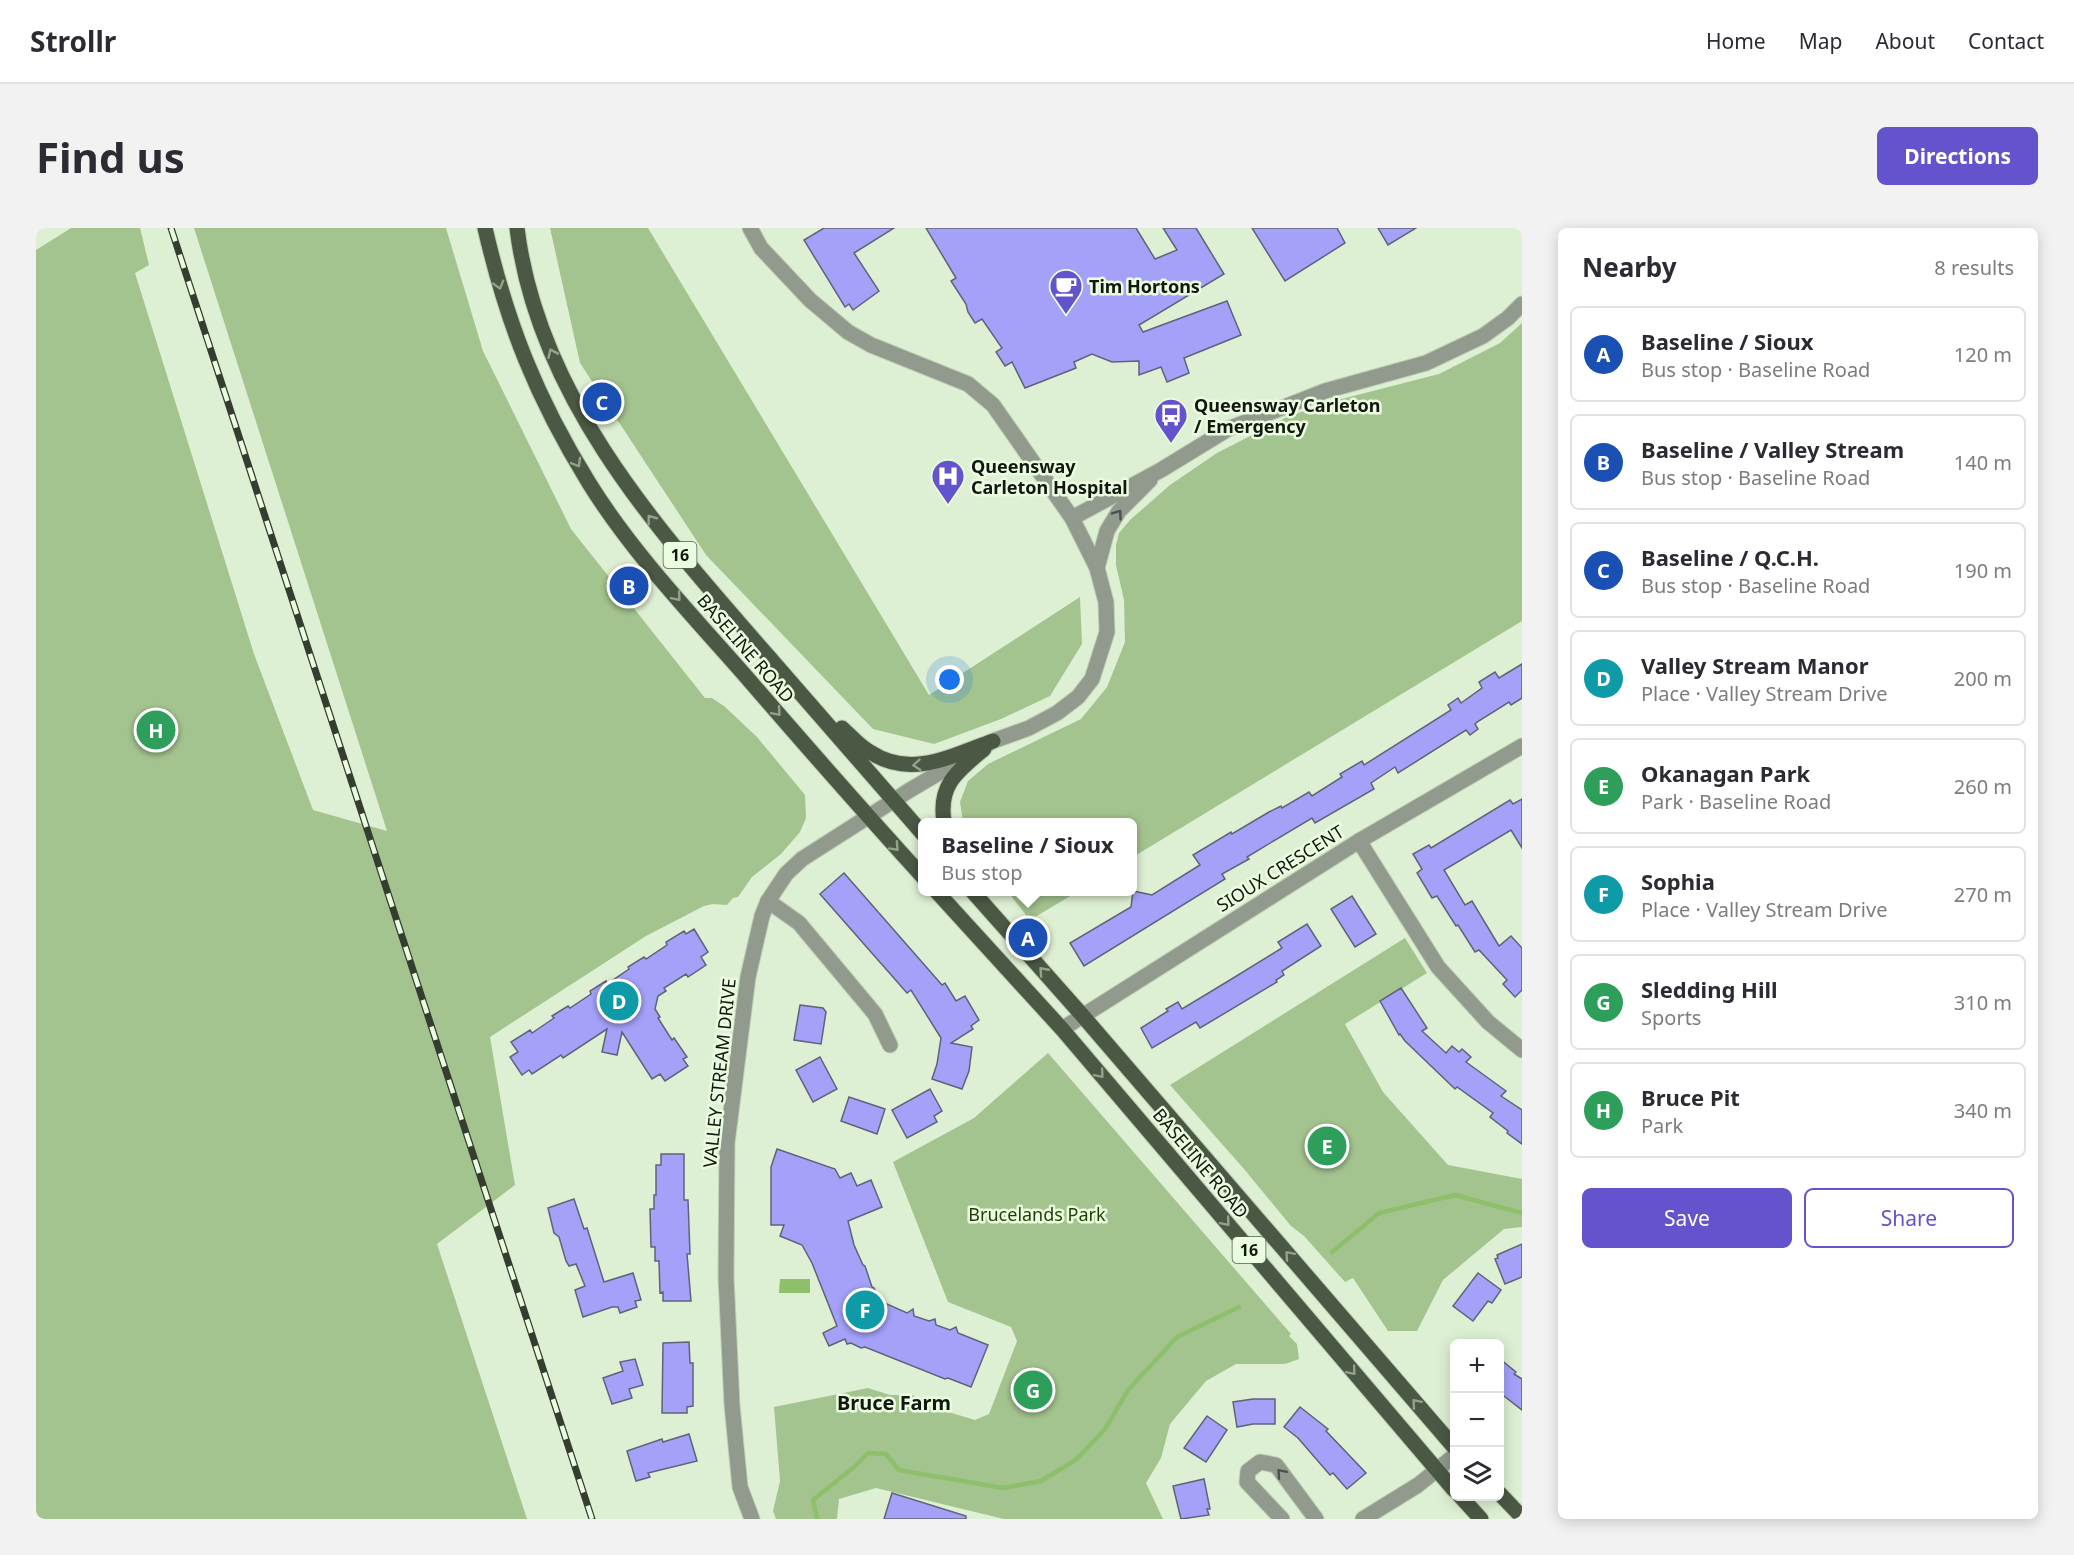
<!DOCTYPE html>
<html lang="en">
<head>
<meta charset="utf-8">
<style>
  :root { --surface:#fff; --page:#f2f2f3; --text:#2b2b33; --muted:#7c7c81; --line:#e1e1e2; --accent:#6353cc }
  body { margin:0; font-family:"Noto Sans",sans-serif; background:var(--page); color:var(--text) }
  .controls { position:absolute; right:18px; bottom:18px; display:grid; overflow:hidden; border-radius:9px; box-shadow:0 3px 15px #0003 }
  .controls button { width:54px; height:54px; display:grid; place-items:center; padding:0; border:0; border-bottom:2px solid var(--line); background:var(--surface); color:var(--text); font:30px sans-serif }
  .you { position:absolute; left:914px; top:452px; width:21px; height:21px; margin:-15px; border:4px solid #fff; border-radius:50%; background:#1a73e8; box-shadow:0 0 0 9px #1a73e833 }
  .badge { display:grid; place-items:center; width:39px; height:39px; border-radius:50%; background:var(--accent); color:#fff; font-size:20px; font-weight:700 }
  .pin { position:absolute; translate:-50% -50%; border:3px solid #fff; box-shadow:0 2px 6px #0006 }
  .popup { position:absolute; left:882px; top:590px; width:219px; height:78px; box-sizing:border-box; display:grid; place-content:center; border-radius:9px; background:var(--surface); filter:drop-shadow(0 2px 4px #0005); font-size:20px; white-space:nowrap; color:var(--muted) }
  .popup b { font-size:22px; color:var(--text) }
  .popup::after { content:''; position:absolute; left:50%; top:100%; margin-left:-12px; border:12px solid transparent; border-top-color:var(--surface) }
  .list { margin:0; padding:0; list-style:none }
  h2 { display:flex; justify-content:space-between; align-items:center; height:78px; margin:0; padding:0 24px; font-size:26px }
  h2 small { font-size:20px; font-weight:400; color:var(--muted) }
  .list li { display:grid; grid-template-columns:39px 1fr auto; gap:18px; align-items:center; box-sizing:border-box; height:96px; margin:0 12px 12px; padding:0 12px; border:2px solid var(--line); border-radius:9px }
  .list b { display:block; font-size:22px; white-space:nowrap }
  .list p { margin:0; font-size:20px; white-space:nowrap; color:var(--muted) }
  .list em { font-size:20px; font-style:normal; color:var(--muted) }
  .actions { display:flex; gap:12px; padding:18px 24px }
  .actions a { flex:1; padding:14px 0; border:2px solid var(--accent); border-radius:9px; text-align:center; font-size:21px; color:var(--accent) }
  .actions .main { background:var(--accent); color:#fff }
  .icon { flex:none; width:33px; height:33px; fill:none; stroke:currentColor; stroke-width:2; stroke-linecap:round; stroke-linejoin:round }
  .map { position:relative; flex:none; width:1486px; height:1291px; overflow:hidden; border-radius:9px }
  header { display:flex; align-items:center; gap:36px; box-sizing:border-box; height:84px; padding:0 30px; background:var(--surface); border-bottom:2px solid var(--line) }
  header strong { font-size:28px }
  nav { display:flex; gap:33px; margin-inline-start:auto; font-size:21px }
  .intro { display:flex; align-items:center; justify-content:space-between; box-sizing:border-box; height:144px; padding:0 36px }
  h1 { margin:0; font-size:42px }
  .button { padding:15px 27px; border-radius:9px; background:var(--accent); color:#fff; font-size:21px; font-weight:700 }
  main { display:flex; gap:36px; padding:0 36px }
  aside { flex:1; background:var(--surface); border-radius:9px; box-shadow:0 3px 15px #0003 }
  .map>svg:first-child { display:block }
</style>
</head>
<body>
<header>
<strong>Strollr</strong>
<nav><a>Home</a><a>Map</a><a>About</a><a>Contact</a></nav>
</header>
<div class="intro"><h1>Find us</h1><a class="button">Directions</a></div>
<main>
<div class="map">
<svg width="1486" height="1291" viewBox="0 0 1486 1291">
  <rect width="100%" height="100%" fill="#def0d3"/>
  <g fill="#a4c48f">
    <path d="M35 0H104L113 37 99 45 218 426 277 582 351 603 158 0H410L447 123 535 301 669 470H676L688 478 721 509 769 567 770 590 764 604 745 626 716 649 702 669 697 670 691 677 677 676 668 678 610 708 454 809 479 957 401 1016 491 1291H0V22Z"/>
    <path d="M514 0H612L893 467 1044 369 1046 416 1014 468 965 491 898 516 837 501 670 327 544 135Z"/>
    <path d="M1486 95V393L1097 629V594H927L924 574 932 553 952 536 1045 491 1071 459 1089 414 1088 372 1080 337V317L1083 305 1094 292 1134 257 1181 225 1251 189 1290 175 1403 146 1464 115Z"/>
    <path d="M972 664H1041L994 692Z"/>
    <path d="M1369 710 1391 745 1309 796 1347 864 1412 937 1486 951V999L1468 1001 1407 1052 1381 1103H1352L1317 1050 1309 1054 1268 1008 1255 998 1208 941 1134 857Z"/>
    <path d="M1012 825 1255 1106 1253 1108 1261 1116 1263 1131 1249 1136H1200L1170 1153 1134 1196 1125 1230 1110 1255 1127 1291H968L840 1260 803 1271 801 1291H740L737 1283 744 1253 738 1179 832 1160 854 1167H877L886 1176 939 1192 953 1186 981 1113 975 1099 912 1074 857 934 938 890Z"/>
  </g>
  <path fill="#8ebf6a" d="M744 1051H774V1065H743Z"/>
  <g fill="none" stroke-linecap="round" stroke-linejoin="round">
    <g stroke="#8ebf6a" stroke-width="4.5">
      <path d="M1296 1024 1343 985 1419 967 1486 985"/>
      <path d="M781 1291 777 1272 818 1239 832 1225 850 1226 863 1242 967 1260 1005 1253 1041 1231 1069 1201 1092 1162 1141 1109 1203 1079"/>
    </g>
  </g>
  <g fill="#a4a1f9" stroke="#61617b" stroke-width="1.5">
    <path d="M788 0H858L818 25 843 63 817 82 813 76 809 79 768 12Z"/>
    <path d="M890 0H1100L1119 31 1141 22 1127 0H1160L1188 46 1103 97 1107 104 1191 73 1205 107 1148 130 1153 145 1131 154 1125 139 1103 147V133L1076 134 1056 126 1038 134 1040 140 989 160 976 134 969 138 960 124 966 120 946 91 939 95 932 84 930 76 915 53 920 50Z"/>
    <path d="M1216 0H1301L1309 15 1249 53Z"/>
    <path d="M1342 0H1380L1352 17Z"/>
    <path d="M1486 436V470L1475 477 1473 474 1441 494 1439 496 1442 501 1434 507 1430 502 1362 545 1359 539 1335 555 1338 561 1279 595 1276 590 1211 629 1213 631 1186 646 1189 651 1048 738 1034 715 1095 679 1097 663 1116 667 1164 637 1157 627 1195 604 1196 606 1233 584 1245 578 1246 580 1273 564 1276 568 1306 549 1304 546 1326 533 1328 537 1415 482 1412 477 1422 470 1425 475 1446 460 1443 454 1459 444 1463 450Z"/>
    <path d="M1486 571V620L1475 602 1408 642 1429 677 1436 673 1463 718 1475 708 1486 720V762L1479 769 1467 756 1471 752 1443 722 1439 724 1422 697 1420 698 1401 668 1396 670 1381 645 1386 641 1377 626 1393 617 1395 620 1474 572 1477 576Z"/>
    <path d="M808 645 906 757 909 755 920 773 929 768 943 792 935 798 937 801 915 815 936 819 933 843 926 861 896 851 901 836 905 810 875 762 871 765 784 666Z"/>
    <path d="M1316 668 1340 706 1319 719 1295 681Z"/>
    <path d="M1271 696 1285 718 1246 743 1248 747 1240 752 1241 754 1164 800 1160 794 1116 820 1105 800 1132 783 1130 781 1142 774 1146 781 1194 752 1246 720 1242 714Z"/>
    <path d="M658 701 672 724 665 729 670 737 652 749 650 746 628 760 630 763 622 768 619 781 624 789 622 790 636 812 638 810 651 829 647 831 652 838 629 853 624 846 616 851 586 804 581 827 566 824 571 801 527 830 525 827 496 846 493 842 486 847 474 829 482 824 475 814 494 802 496 805 518 790 516 788 532 778 534 780 555 766 554 763 570 753 571 756 593 741 592 739 608 729 610 731 631 717 630 714 648 703 650 706Z"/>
    <path d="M1365 760 1391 800 1386 803 1410 825 1416 818 1423 824 1426 821 1435 829 1430 834 1470 863 1465 868 1486 882V916L1471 905 1472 903 1454 889 1457 885 1421 859 1419 861 1369 813 1364 806 1363 807 1344 773Z"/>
    <path d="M764 777 787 780 790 784 785 816 758 812Z"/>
    <path d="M784 829 801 861 777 874 760 842Z"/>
    <path d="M894 861 906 883 898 888 901 894 871 910 856 882Z"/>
    <path d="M813 869 849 881 841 906 805 893Z"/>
    <path d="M741 921 799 941 804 950 815 945 821 958 835 952 846 979 812 993 818 1017 827 1037 829 1038 836 1059 838 1060 844 1073 871 1085 877 1081 878 1088 893 1093 899 1091 900 1097 914 1102 920 1099 922 1105 952 1117 935 1159 912 1150 909 1151 829 1119 825 1120 815 1115 811 1116 809 1111 793 1118 787 1105 801 1098 776 1035 766 1017 744 1008 748 997H735V939Z"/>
    <path d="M625 926H648V972H652L654 1026H651L655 1073H627V1064L624 1065 623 1033H619V1019H615L614 981H618V967H620V937H625Z"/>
    <path d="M538 971 548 1001 551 1000 568 1054 597 1045 605 1072 599 1073 601 1079 584 1085 582 1079H576L547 1089 539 1062 549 1058 540 1036 533 1038 530 1033 523 1009 518 1005 512 980Z"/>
    <path d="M1486 1016V1049L1469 1056 1459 1031 1462 1030 1461 1027Z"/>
    <path d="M1442 1045 1465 1062 1456 1075 1452 1073 1437 1093 1417 1078Z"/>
    <path d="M653 1114 654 1135H657V1178L651 1179V1185H626L627 1115Z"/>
    <path d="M599 1131 607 1157 593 1161 596 1170 576 1176 567 1150 587 1143 584 1134Z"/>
    <path d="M1464 1131 1480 1144 1478 1146 1486 1151V1182L1464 1165Z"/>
    <path d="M1217 1171H1239V1196H1217L1201 1199 1197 1174Z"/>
    <path d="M1264 1179 1292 1201 1290 1203 1330 1245 1311 1261 1297 1245 1294 1247 1262 1210 1248 1199Z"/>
    <path d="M1171 1188 1191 1202 1170 1234 1148 1220Z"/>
    <path d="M653 1206 661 1233 612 1245 614 1249 600 1253 591 1223 626 1211 627 1214Z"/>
    <path d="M1168 1251 1174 1281H1171L1173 1287 1145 1291 1137 1258Z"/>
    <path d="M856 1265 930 1288V1291H848Z"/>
  </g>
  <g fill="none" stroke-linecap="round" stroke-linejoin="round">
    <defs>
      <g id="minor">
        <path d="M714 0 725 20 774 72 812 104 835 117 932 156 957 177 1036 290 1061 340 1070 374 1071 404 1056 451 1042 469 1021 485 993 500 957 513 874 562 766 631 750 646 732 673 726 688 712 749 691 915 690 1049 696 1177 704 1259 716 1291"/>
        <path d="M1036 290 1125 242 1192 201 1289 163 1390 135 1447 108 1472 90 1486 76"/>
        <path d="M1061 340 1071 303 1083 283 1114 252"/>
        <path d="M1323 613 1402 739 1452 794 1486 822"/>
        <path d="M732 673 763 695 839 786 854 817"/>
        <path d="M1026 801 1323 613 1486 518"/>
        <path d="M1246 1291 1211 1254 1212 1243 1224 1234 1240 1237 1280 1291"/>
        <path d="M1327 1291 1382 1257 1418 1228"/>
      </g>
      <g id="major">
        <path d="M449 0C471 96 501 171 553 255 597 326 658 389 713 452 770 518 828 584 887 649"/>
        <path d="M481 0C502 171 624 304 732 428 784 487 835 547 887 606"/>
        <path d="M806 500C815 508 823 518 834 524 875 551 915 528 957 513"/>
        <path d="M908 594C902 556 922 543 948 521"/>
        <path d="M901 664 1026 801 1418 1262"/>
        <path d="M937 664 1046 787 1418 1219"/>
        <path d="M1464 1266 1486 1289"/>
        <path d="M1424 1268 1445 1291"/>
      </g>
    </defs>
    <use href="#minor" stroke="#bdcdb4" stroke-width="17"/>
    <use href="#major" stroke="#bdcdb4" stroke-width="17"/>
    <use href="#minor" stroke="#92998d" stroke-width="15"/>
    <use href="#major" stroke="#4b5844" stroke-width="15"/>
    <defs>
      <path id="rail" d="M135 0 556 1291"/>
    </defs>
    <use href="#rail" stroke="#353d30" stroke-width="7"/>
    <use href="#rail" stroke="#ebfde0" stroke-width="4.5" stroke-dasharray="14" stroke-linecap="butt"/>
  </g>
  <defs><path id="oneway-chevron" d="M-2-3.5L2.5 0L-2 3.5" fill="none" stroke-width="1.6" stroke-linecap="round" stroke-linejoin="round" transform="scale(1.5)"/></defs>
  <g stroke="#93a28a">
    <use href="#oneway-chevron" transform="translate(463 57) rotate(74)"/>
    <use href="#oneway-chevron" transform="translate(516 125) rotate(-114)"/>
    <use href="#oneway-chevron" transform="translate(541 235) rotate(60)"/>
    <use href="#oneway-chevron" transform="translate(615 291) rotate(-127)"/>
    <use href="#oneway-chevron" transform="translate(641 369) rotate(50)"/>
    <use href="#oneway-chevron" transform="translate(741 484) rotate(49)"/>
    <use href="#oneway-chevron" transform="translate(881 537) rotate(175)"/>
    <use href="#oneway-chevron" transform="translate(859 619) rotate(47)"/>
    <use href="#oneway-chevron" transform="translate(1007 743) rotate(-132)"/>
    <use href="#oneway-chevron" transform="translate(1064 846) rotate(50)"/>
    <use href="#oneway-chevron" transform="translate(1190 994) rotate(50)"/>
    <use href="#oneway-chevron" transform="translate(1253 1027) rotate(-131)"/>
    <use href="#oneway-chevron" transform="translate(1316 1143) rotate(50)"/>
    <use href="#oneway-chevron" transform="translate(1380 1175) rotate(-131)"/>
  </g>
  <g stroke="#4c5248">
    <use href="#oneway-chevron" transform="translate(1082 286) rotate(-55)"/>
    <use href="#oneway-chevron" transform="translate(1245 1245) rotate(-131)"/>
  </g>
  <defs>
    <symbol id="cafe-pin" viewBox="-11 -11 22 30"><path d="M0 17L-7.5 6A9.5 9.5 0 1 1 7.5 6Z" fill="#6353cc" stroke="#ebfde0"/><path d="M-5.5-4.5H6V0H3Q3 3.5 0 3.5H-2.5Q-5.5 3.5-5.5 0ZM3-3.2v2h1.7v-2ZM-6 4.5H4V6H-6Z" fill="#fff"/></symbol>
    <symbol id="bus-pin" viewBox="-11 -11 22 30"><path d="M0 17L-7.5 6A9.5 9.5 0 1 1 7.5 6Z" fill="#6353cc" stroke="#ebfde0"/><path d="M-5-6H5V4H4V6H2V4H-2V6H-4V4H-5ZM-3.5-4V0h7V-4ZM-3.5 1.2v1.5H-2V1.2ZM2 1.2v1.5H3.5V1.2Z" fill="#fff"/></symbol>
    <symbol id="hospital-pin" viewBox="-11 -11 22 30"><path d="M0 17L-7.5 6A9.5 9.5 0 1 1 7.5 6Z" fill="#6353cc" stroke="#ebfde0"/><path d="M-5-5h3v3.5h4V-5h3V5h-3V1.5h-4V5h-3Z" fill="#fff"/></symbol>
  </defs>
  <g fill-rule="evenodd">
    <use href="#cafe-pin" x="1011" y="39" width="38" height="52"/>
    <use href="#bus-pin" x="1116" y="168" width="38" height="52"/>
    <use href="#hospital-pin" x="893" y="229" width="38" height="52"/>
  </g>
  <g text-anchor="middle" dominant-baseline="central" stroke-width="5" stroke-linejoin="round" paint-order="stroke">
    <g fill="#ebfde0" stroke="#535d4e" stroke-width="1.5">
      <rect x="627.5" y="314" width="33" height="26" rx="4.5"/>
      <rect x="1196.5" y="1009" width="33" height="26" rx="4.5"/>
    </g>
    <g font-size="16" font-weight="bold" fill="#12180f">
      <text x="644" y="327">16</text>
      <text x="1213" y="1022">16</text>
    </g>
    <g font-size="18" font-weight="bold" fill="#12180f" stroke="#ebfde0" text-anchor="start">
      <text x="1053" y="58">Tim Hortons</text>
      <text x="1158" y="177">Queensway Carleton<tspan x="1158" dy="21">/ Emergency</tspan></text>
      <text x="935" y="238">Queensway<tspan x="935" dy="21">Carleton Hospital</tspan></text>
    </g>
    <g font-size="18" fill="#12180f" stroke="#ebfde0">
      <text transform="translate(710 420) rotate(49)">BASELINE ROAD</text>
      <text transform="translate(1244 640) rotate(-32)">SIOUX CRESCENT</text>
      <text transform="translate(683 845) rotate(-84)">VALLEY STREAM DRIVE</text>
      <text transform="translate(1165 935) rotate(50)">BASELINE ROAD</text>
    </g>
    <g font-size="18" fill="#1f3d00" stroke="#ebfde0">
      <text x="1001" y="986">Brucelands Park</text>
    </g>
    <g font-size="20" font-weight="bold" fill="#12180f" stroke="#ebfde0">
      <text x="858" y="1174">Bruce Farm</text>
    </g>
  </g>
</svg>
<div class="controls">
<button>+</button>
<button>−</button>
<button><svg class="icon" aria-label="layers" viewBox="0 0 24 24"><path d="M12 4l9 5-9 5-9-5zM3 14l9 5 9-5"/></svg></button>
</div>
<div class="you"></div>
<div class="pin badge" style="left:992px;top:710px;background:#1a4fb4">A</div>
<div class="popup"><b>Baseline / Sioux</b>Bus stop</div>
<div class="pin badge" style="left:593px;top:358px;background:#1a4fb4">B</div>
<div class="pin badge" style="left:566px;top:174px;background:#1a4fb4">C</div>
<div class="pin badge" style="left:583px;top:773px;background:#0f9aa8">D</div>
<div class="pin badge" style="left:1291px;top:918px;background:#2e9e5b">E</div>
<div class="pin badge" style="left:829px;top:1082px;background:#0f9aa8">F</div>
<div class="pin badge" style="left:997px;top:1162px;background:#2e9e5b">G</div>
<div class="pin badge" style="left:120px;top:502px;background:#2e9e5b">H</div>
</div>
<aside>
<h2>Nearby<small>8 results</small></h2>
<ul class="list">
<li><span class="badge" style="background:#1a4fb4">A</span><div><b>Baseline / Sioux</b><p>Bus stop · Baseline Road</p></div><em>120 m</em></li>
<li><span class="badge" style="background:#1a4fb4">B</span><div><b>Baseline / Valley Stream</b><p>Bus stop · Baseline Road</p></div><em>140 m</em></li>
<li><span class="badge" style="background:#1a4fb4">C</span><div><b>Baseline / Q.C.H.</b><p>Bus stop · Baseline Road</p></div><em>190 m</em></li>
<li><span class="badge" style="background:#0f9aa8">D</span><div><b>Valley Stream Manor</b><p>Place · Valley Stream Drive</p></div><em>200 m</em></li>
<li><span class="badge" style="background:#2e9e5b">E</span><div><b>Okanagan Park</b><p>Park · Baseline Road</p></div><em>260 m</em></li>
<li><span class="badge" style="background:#0f9aa8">F</span><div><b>Sophia</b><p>Place · Valley Stream Drive</p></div><em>270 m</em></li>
<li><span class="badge" style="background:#2e9e5b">G</span><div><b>Sledding Hill</b><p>Sports</p></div><em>310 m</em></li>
<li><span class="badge" style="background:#2e9e5b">H</span><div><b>Bruce Pit</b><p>Park</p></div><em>340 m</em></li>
</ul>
<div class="actions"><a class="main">Save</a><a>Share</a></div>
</aside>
</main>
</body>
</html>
